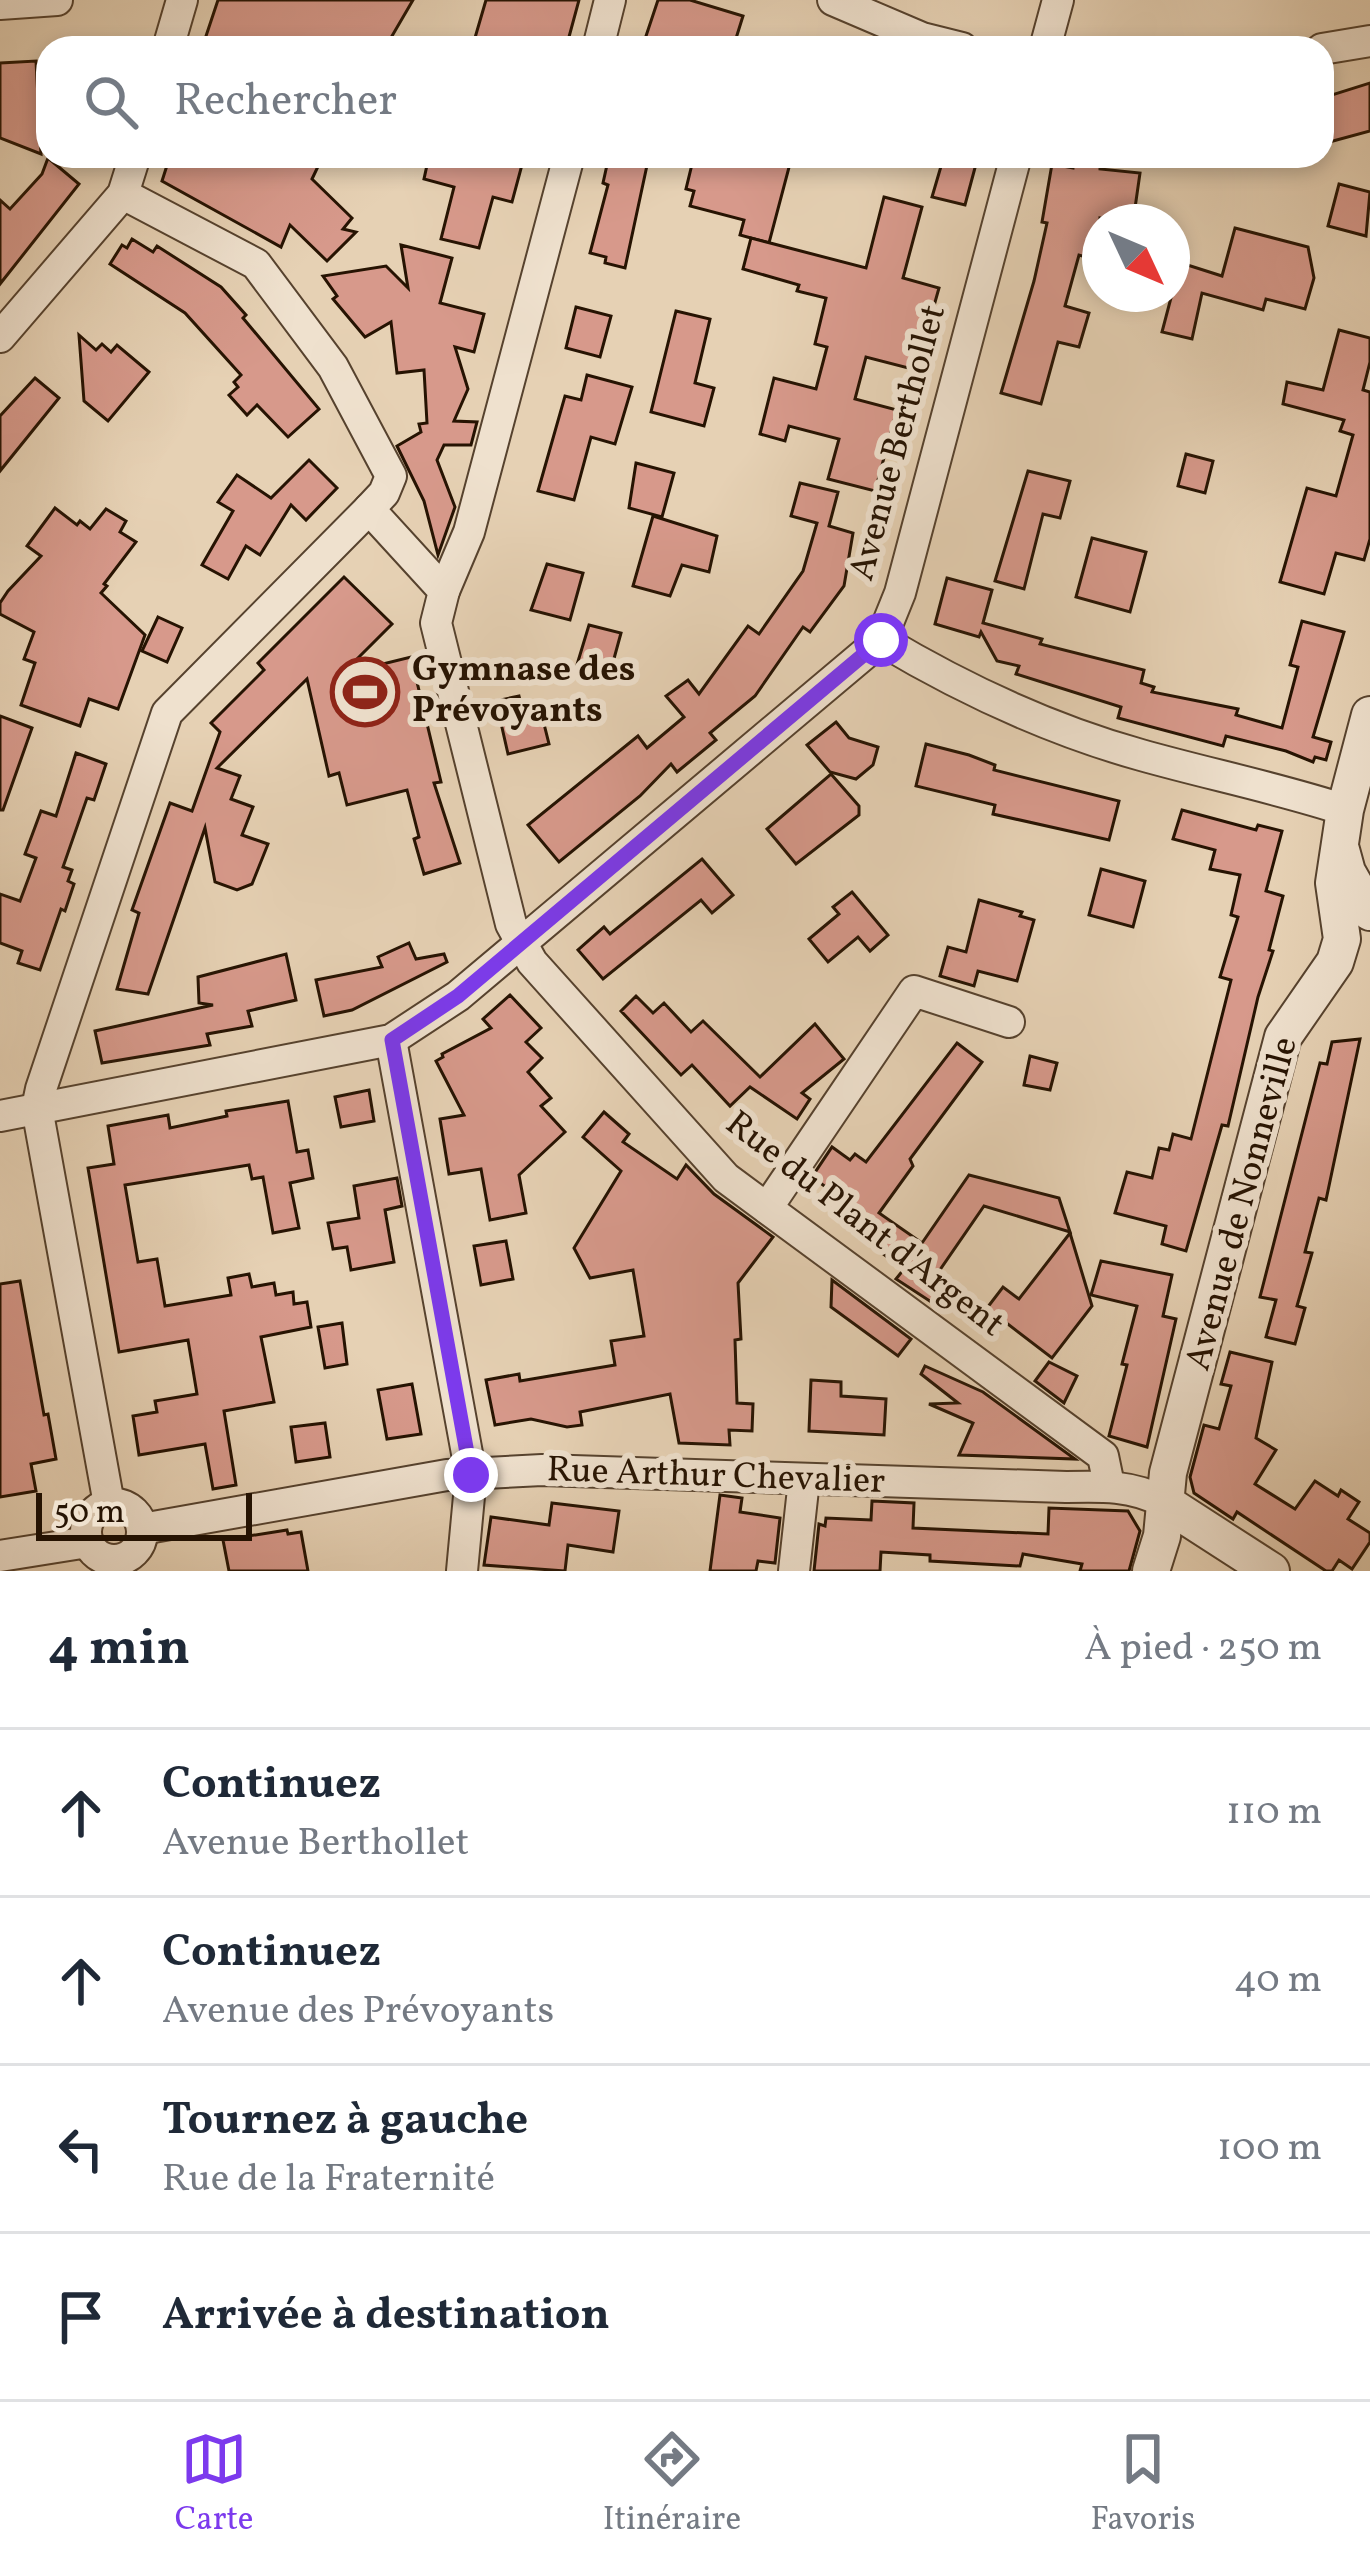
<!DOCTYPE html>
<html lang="fr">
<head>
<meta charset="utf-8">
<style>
  :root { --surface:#fff; --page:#f2f2f3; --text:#1f2937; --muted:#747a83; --line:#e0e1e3; --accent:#7c3aed }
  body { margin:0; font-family:Vollkorn,serif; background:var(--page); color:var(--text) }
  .compass { position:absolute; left:1082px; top:204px; width:108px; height:108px; border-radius:50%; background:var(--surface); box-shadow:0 6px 18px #0003; rotate:134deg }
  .scale { position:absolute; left:36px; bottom:30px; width:216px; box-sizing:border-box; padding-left:12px; border:6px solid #261302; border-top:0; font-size:33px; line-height:42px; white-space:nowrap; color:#261302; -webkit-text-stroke:9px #efe1ce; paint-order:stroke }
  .stop { position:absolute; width:36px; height:36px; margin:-27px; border:9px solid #7c3aed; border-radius:50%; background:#fff }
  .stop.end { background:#7c3aed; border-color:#fff; box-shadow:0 3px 12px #0008 }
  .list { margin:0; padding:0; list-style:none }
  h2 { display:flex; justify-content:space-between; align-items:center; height:156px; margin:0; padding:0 48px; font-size:51px }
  h2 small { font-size:39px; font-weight:400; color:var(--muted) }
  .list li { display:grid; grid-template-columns:78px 1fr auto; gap:36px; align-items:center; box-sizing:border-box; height:168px; padding:0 48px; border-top:3px solid var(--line) }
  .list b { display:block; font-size:45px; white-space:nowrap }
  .list p { margin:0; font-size:39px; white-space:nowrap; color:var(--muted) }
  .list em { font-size:39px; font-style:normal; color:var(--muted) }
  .icon { flex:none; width:66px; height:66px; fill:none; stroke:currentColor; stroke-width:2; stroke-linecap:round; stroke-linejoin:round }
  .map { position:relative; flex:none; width:1370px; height:1571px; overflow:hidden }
  .search { position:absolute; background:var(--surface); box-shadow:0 6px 18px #0003; left:36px; right:36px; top:36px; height:132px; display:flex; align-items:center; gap:30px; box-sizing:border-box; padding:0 42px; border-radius:36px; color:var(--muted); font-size:45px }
  .sheet { height:828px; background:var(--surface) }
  nav { display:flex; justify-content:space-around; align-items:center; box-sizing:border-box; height:168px; border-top:3px solid var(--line); background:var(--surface); font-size:33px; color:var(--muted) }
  nav a { display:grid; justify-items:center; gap:6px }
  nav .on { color:var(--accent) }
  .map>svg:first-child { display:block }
</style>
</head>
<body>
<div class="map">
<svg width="1370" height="1571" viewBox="0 0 1370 1571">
  <rect width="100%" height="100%" fill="#e6d1b4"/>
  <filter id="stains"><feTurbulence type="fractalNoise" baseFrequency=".00167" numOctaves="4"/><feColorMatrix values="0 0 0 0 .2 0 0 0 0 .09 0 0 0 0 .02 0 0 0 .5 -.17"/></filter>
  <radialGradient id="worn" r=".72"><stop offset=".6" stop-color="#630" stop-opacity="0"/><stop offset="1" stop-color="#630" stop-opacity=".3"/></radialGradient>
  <g fill="#d7998b" stroke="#261302" stroke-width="3">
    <path d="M218 0H413L385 48H202Z"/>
    <path d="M486 0H579L566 48H536L511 41 509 48H472Z"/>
    <path d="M658 0H690L743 16 733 48H642Z"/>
    <path d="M36 61 41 154 0 138V63Z"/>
    <path d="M1370 83V131L1322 144V98Z"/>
    <path d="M170 156H323L312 179 352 218 343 229 356 232 327 261 290 225 281 247 162 181Z"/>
    <path d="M429 156H506L523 161 512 202 493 197 479 248 441 239 454 187 424 179Z"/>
    <path d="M609 156H649L625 268 605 263 606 257 590 253 608 185 603 183Z"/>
    <path d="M694 156H792L769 243 740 235 744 220 690 206 694 191 686 189Z"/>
    <path d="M944 156 976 164 965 205 932 197Z"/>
    <path d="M1074 156H1100V169L1140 173 1133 222 1100 218V261L1079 255 1065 306 1089 313 1079 347 1058 342 1041 404 1001 393 1034 281 1047 223 1042 222 1052 164 1073 168Z"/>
    <path d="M48 158 79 184 0 284V200L10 209 42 174Z"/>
    <path d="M1339 184 1370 192 1366 236 1328 226Z"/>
    <path d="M884 197 922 207 903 278 939 288 916 370 866 357 855 399 897 410 875 491 828 479 839 439 789 426 785 441 760 434 774 378 816 389 827 347 815 344 826 298 797 291 799 285 743 269 751 238 866 268Z"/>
    <path d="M1235 228 1308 247 1314 278 1305 309 1266 299 1263 310 1202 293 1192 339 1162 332 1172 294V260L1222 276Z"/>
    <path d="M132 239 153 252 157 246 221 287 246 315 243 318 319 409 288 437 257 405 247 415 229 395 238 387 234 382 241 375 185 313 110 264 122 245 127 248Z"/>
    <path d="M401 245 452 258 440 303 484 314 474 352 455 347 468 389 454 421 477 422 471 445H444L437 460 455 507 438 555 424 501 397 446 421 432 419 424 427 423 424 370 397 373 391 322 365 337 333 299 337 296 323 276 386 266 408 288Z"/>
    <path d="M576 307 611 316 600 357 566 348Z"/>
    <path d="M676 311 710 319 695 383 714 388 704 426 651 412Z"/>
    <path d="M1339 330 1370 338V362L1363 390 1370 392V539L1364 560 1336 553 1324 594 1280 582 1307 488 1336 496 1353 435 1340 431 1344 420 1283 404 1287 382 1323 390Z"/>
    <path d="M79 335 96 350 102 344 111 352 117 345 149 372 108 421 84 401Z"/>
    <path d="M587 375 632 387 615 444 591 437 574 500 538 491 565 396 581 400Z"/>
    <path d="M35 378 59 398 0 471V416Z"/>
    <path d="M1186 454 1213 461 1205 493 1178 486Z"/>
    <path d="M309 460 337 488 306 520 291 505 260 555 246 546 228 579 202 565 233 511 218 502 237 475 271 498Z"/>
    <path d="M636 463 674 473 662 517 629 508Z"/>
    <path d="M1028 471 1070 481 1060 518 1043 514 1024 589 995 581Z"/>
    <path d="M800 483 838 492 829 526 853 533 844 586 810 632 803 627 755 696 710 733 716 740 677 772 671 764 640 796 559 862 528 825 638 736 647 748 684 717 666 696 688 680 699 694 748 626 759 634 803 571 817 523 791 516Z"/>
    <path d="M55 508 77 525 80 521 90 529 106 509 126 521 120 532 136 542 104 584 107 586 101 593 145 635 118 709 89 699 80 726 21 705 35 663 24 659 34 632 0 614V603L8 591 41 556 27 546Z"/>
    <path d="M653 516 717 536 709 572 682 565 670 596 633 586Z"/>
    <path d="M1092 538 1146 552 1130 612 1076 597Z"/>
    <path d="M547 564 583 573 570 620 531 610Z"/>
    <path d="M344 577 392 624 342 674 411 657 441 782 434 783 460 863 424 874 414 839 419 837 407 790 347 805 339 773 329 776 307 679 217 768 240 776 231 799 253 807 242 835 268 844 252 884 237 890 215 882 205 828 148 994 117 989 139 913 132 910 170 803 192 811 220 732 211 723 264 670 258 663Z"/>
    <path d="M947 578 992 590 983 623 1042 639 1040 644 1144 670 1141 683 1154 687 1152 692 1238 709 1236 715 1282 728 1298 667 1290 665 1302 621 1344 632 1313 737 1331 742 1326 760 1315 757 1313 762 1286 751 1226 736 1223 746 1118 718 1121 707 1016 674 1019 666 997 661 981 632 979 637 935 624Z"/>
    <path d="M158 617 182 628 167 662 142 651Z"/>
    <path d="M589 625 621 633 609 677 576 668Z"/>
    <path d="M519 696 525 720 542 716 549 744 508 754 496 701Z"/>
    <path d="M0 716 32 728 3 810H0Z"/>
    <path d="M836 722 849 738 878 747 873 765 856 779 830 772 807 745Z"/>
    <path d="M926 744 969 755 995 765 994 770 1119 801 1109 840 993 814 995 805 916 786Z"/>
    <path d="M76 753 106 764 94 800 87 798 63 867 72 870 68 881 74 884 65 911 61 909 40 970 18 963 22 951 0 943V894L20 901 36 858 25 854 41 811 56 816Z"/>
    <path d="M831 774 859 806V815L796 864 767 829Z"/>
    <path d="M1182 810 1256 830 1258 825 1282 831 1266 891 1283 896 1269 950 1273 951 1258 997 1228 1126 1222 1125 1186 1251 1162 1244 1166 1226 1115 1213 1127 1172 1152 1178 1159 1148 1169 1150 1173 1134 1191 1139 1231 980 1220 977 1238 917 1231 915 1240 875 1210 869 1215 850 1173 839Z"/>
    <path d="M702 859 733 895 712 913 701 900 603 979 578 950 604 927 610 934Z"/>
    <path d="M1101 869 1145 881 1133 927 1089 915Z"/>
    <path d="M852 892 888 935 870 951 858 937 828 962 809 939 839 914 833 907Z"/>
    <path d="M979 900 1022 912 1020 916 1034 920 1017 981 978 971 974 986 940 976 948 947 966 952Z"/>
    <path d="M409 943 416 959 444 954 447 962 352 1010 324 1016 316 980 382 967 378 957Z"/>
    <path d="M286 954 296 1000 248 1011 252 1026 207 1034 210 1045 102 1063 95 1031 213 1005 199 1003 198 977Z"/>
    <path d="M510 995 541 1028 526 1042 542 1058 528 1072 551 1098 541 1106 565 1132 519 1175 526 1213 490 1220 481 1169 449 1174 440 1119 464 1115 436 1061 443 1057 442 1054 491 1028 483 1019Z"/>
    <path d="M636 996 653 1013 664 1003 691 1032 703 1021 760 1077 815 1024 844 1059 802 1093 810 1099 797 1119 750 1087 730 1106 692 1065 681 1075 621 1011Z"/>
    <path d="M1360 1039 1326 1200 1319 1198 1305 1252 1312 1253 1297 1306 1305 1308 1295 1344 1266 1337 1276 1300 1260 1297 1320 1063 1327 1064 1332 1042Z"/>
    <path d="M957 1043 982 1062 910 1159 913 1166 879 1213 922 1243 969 1175 1059 1198 1070 1232 984 1206 935 1277 954 1292 942 1309 896 1279 904 1269 849 1229 860 1212 812 1177 832 1147 850 1160 855 1154 866 1162Z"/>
    <path d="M1030 1056 1057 1063 1050 1090 1024 1085Z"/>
    <path d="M369 1090 374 1121 341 1127 335 1097Z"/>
    <path d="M288 1101 297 1152 308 1150 313 1178 290 1183 299 1228 273 1233 263 1177 252 1179 249 1165 125 1185 138 1262 157 1259 165 1306 231 1295 228 1278 249 1274 252 1287 274 1283 276 1295 293 1292 294 1304 307 1302 311 1327 261 1337 274 1402 224 1411 236 1485 213 1489 205 1444 139 1455 133 1416 157 1412 155 1401 197 1394 188 1340 119 1352 88 1168 114 1164 108 1126 168 1115 170 1128 227 1116 226 1111Z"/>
    <path d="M604 1112 629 1134 623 1142 677 1179 686 1165 714 1194 773 1237 738 1283 741 1339 735 1340 737 1403 753 1404 752 1431 729 1430 730 1445 679 1443 670 1394 580 1412 582 1425 567 1427 531 1419 495 1425 486 1380 519 1374 520 1381 615 1365 611 1341 644 1336 633 1270 590 1278 574 1248 621 1171 583 1137Z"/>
    <path d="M397 1178 402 1206 385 1210 394 1262 351 1270 347 1247 333 1249 328 1223 359 1218 354 1186Z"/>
    <path d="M1070 1233 1092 1306 1052 1358 987 1308 1003 1287 1019 1299Z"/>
    <path d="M506 1241 513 1279 481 1285 474 1246Z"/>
    <path d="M1101 1261 1172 1275 1163 1316 1176 1319 1147 1447 1109 1436 1127 1365 1122 1364 1137 1306 1091 1295Z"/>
    <path d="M832 1280 911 1339 898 1356 831 1307Z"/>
    <path d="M20 1281 44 1415 48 1414 56 1459 31 1464 36 1491 0 1497V1284Z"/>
    <path d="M342 1323 347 1364 325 1368 318 1327Z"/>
    <path d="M1230 1352 1272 1362 1256 1438 1276 1450 1255 1484 1295 1509 1315 1481 1338 1496 1341 1490 1359 1502 1348 1519 1370 1533V1542L1352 1569 1339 1560 1332 1571H1326L1237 1512 1233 1519 1194 1493 1190 1477 1204 1425 1219 1429 1231 1386 1221 1384Z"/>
    <path d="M1049 1362 1077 1376 1064 1403 1035 1381Z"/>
    <path d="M925 1366 983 1392 1075 1459 959 1455 973 1423 929 1404 958 1403 921 1374Z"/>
    <path d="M811 1380 841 1382V1396L886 1399 884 1435 809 1431Z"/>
    <path d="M412 1384 421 1434 387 1439 378 1390Z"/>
    <path d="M325 1423 330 1457 296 1462 291 1427Z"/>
    <path d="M720 1495 742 1498 740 1512 780 1518 775 1563 758 1561 756 1571H710Z"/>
    <path d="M872 1501 914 1503 913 1528 1048 1534 1049 1508 1128 1511 1140 1531 1129 1571H1080L1082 1564 1023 1554 1020 1566 930 1561V1555L881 1552 880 1571H814L819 1524 825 1526 826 1518 871 1520Z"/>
    <path d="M552 1503 619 1511 613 1552 568 1545 565 1571 484 1565 491 1517 549 1525Z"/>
    <path d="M287 1530 288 1534 301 1532 308 1571H229L223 1540Z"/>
  </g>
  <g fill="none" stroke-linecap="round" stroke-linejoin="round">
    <defs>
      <g id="minor">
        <path d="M833 0 922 38 962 48"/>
        <path d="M0 4 57 0"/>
        <path d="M168 48 182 0"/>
        <path d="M598 48 610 0"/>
        <path d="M1045 48 1058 0"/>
        <path d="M1322 49 1370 41"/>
        <path d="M123 194 256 264 333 367 391 476 384 493 369 509 444 591 436 623 511 924 532 962 726 1178 1103 1456 1109 1485"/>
        <path d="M0 337 123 194 135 156"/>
        <path d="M444 591 469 532 569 156"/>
        <path d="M881 640C963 689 1048 729 1141 755 1208 774 1278 788 1345 810"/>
        <path d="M391 1040 471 1475 462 1571"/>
        <path d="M0 1116 391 1040 458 996 881 640 900 593 1016 156"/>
        <path d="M767 1208 914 991 1009 1022"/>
        <path d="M109 1504 37 1108 41 1089 167 713 369 509"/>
        <circle cx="114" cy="1532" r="28"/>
        <path d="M142 1529 447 1475 542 1470 1066 1487C1101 1486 1132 1485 1164 1502"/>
        <path d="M0 1556 88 1542"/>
        <path d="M794 1571 804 1480"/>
      </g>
      <g id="tertiary">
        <path d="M1341 850 1347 872 1370 912"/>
        <path d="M1164 1502 1271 1571"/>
        <path d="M1151 1571 1162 1536 1168 1473 1283 1037 1335 962 1342 939 1334 883 1345 810 1370 715"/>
      </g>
    </defs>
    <use href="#minor" stroke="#56422e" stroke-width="34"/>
    <use href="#tertiary" stroke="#56422e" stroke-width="40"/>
    <use href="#minor" stroke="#efe1ce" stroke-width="30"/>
    <use href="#tertiary" stroke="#efe1ce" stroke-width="36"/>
  </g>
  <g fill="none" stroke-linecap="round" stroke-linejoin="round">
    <path stroke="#7c3aed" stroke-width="15" d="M471 1475 392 1040 458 996 881 640"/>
  </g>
  <defs>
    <symbol id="stadium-ring" viewBox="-11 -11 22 22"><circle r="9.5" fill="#efe1ce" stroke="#8f2418" stroke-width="1.5"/><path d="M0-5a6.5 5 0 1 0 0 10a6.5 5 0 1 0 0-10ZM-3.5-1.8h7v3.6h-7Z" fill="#8f2418"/></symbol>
  </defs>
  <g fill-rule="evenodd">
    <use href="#stadium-ring" x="327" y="654" width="76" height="76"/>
  </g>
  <g text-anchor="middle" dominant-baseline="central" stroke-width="12" stroke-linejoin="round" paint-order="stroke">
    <g font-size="36" fill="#261302" stroke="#efe1ce">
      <text transform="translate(899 443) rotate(-75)">Avenue Berthollet</text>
      <text transform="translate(1243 1204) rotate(-75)">Avenue de Nonneville</text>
      <text transform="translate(864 1225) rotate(38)">Rue du Plant d'Argent</text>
      <text transform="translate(716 1477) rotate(2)">Rue Arthur Chevalier</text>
    </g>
    <g font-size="36" font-weight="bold" fill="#261302" stroke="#efe1ce" text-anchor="start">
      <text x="412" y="671">Gymnase des<tspan x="412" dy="41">Prévoyants</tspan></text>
    </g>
  </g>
  <rect width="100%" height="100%" filter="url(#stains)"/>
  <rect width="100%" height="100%" fill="url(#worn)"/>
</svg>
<svg class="compass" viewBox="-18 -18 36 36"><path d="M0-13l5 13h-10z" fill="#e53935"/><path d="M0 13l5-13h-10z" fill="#747a83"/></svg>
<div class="scale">50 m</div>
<div class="stop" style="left:881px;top:640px"></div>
<div class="stop end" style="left:471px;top:1475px"></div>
<div class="search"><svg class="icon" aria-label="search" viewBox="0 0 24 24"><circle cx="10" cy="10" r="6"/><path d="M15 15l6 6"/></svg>Rechercher</div>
</div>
<section class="sheet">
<h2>4 min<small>À pied · 250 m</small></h2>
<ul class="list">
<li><svg class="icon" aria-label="ahead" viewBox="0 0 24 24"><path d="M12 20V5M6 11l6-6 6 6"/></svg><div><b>Continuez</b><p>Avenue Berthollet</p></div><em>110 m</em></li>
<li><svg class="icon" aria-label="ahead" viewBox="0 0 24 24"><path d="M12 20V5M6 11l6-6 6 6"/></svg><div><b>Continuez</b><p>Avenue des Prévoyants</p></div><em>40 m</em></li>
<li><svg class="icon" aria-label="left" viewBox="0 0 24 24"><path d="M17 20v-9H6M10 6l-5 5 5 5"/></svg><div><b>Tournez à gauche</b><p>Rue de la Fraternité</p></div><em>100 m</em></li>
<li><svg class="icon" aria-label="arrive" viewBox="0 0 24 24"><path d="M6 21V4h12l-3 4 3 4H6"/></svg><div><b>Arrivée à destination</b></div></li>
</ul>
</section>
<nav>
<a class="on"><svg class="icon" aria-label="map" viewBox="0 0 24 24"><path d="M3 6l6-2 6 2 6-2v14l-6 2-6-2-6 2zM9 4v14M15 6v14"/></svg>Carte</a>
<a><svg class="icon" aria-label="directions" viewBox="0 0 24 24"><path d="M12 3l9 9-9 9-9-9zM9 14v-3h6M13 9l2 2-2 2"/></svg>Itinéraire</a>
<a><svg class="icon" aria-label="saved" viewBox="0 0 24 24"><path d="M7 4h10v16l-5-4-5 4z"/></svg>Favoris</a>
</nav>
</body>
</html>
